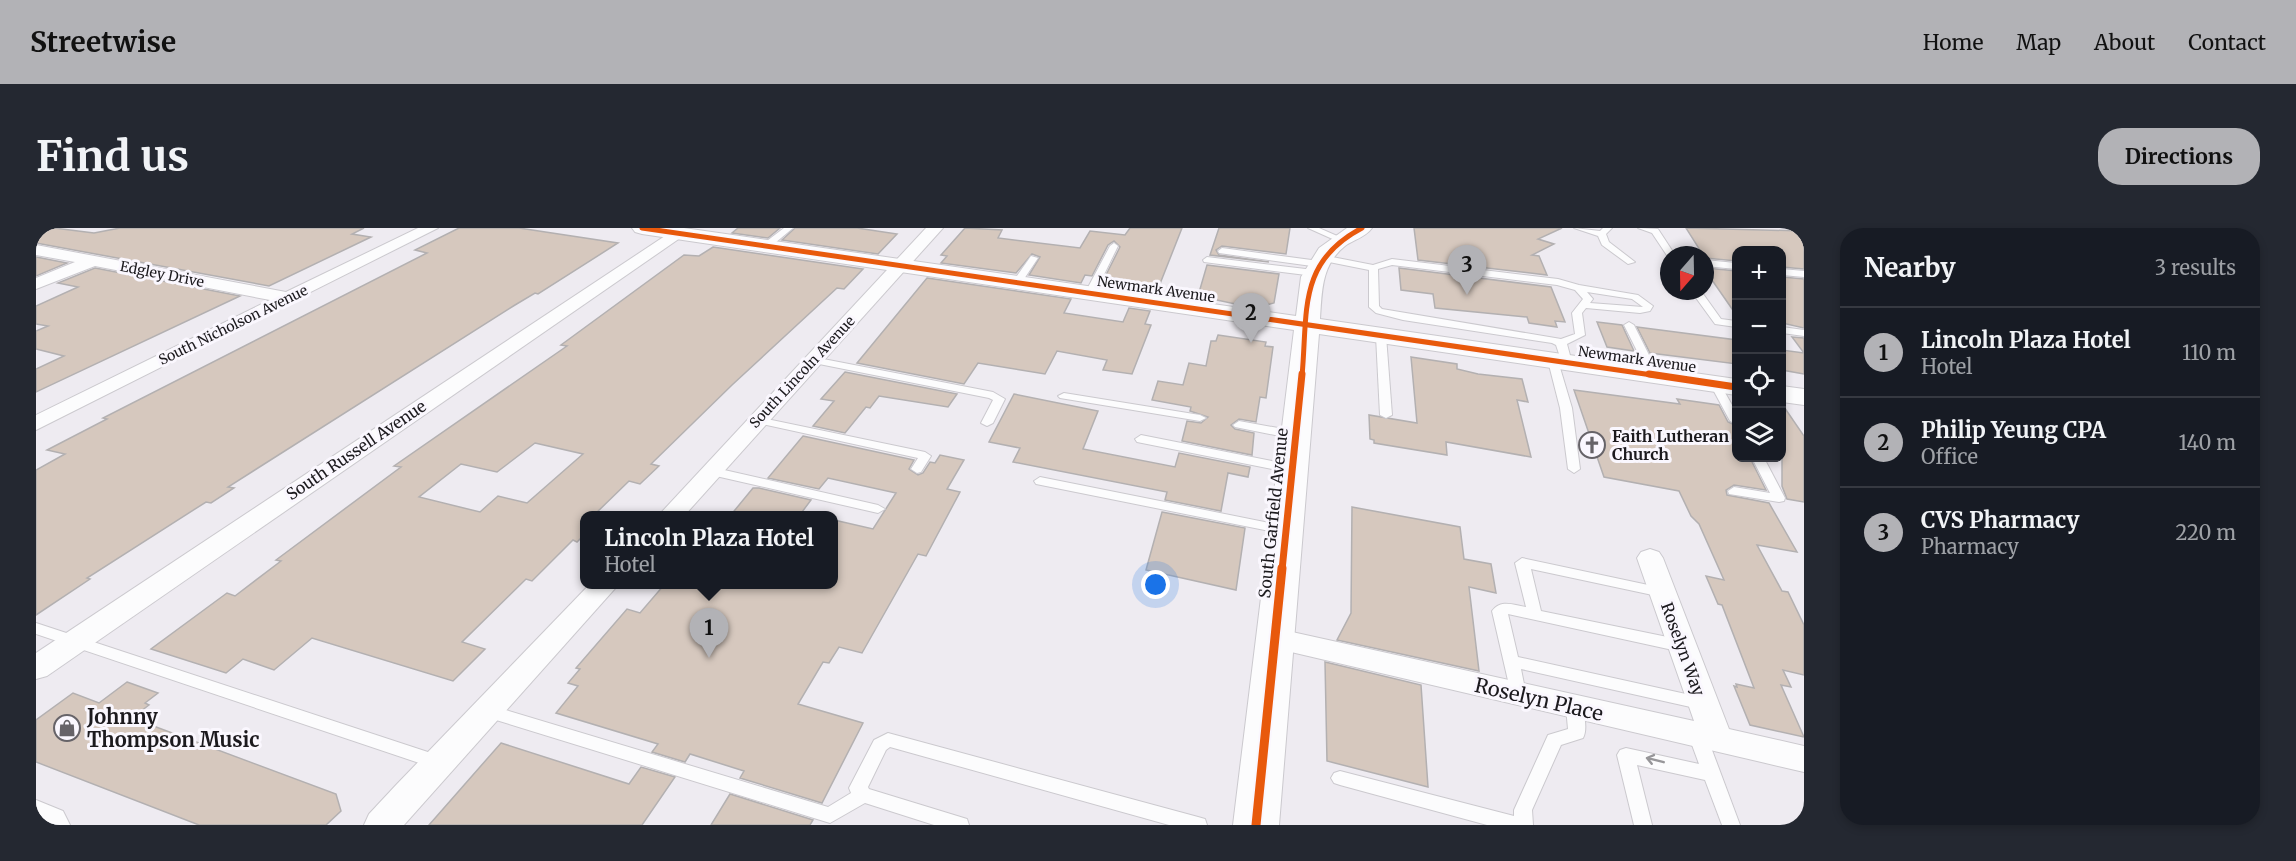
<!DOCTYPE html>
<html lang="en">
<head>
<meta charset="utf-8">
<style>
  :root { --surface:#171b24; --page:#242831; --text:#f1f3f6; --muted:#9ea1a6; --line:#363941; --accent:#b2b2b6 }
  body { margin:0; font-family:Merriweather,serif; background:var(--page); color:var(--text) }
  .controls { position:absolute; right:18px; top:18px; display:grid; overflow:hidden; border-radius:12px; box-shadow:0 3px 9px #0003 }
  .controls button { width:54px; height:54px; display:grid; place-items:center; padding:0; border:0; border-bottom:2px solid var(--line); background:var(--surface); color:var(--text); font:30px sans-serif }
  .compass { position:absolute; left:1624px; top:18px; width:54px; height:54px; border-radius:50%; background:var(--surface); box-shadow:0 3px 9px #0003; rotate:200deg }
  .you { position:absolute; left:1120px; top:357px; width:21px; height:21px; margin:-15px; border:4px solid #fff; border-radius:50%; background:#1a73e8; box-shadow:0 0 0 9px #1a73e833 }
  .badge { display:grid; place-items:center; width:39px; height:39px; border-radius:50%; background:var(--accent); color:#111; font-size:20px; font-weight:700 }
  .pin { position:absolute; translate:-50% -50px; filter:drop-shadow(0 2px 3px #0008) }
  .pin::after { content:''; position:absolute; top:32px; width:21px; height:18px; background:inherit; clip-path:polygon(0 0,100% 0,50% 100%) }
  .popup { position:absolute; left:544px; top:283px; width:258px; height:78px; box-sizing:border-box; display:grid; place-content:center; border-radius:12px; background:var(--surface); filter:drop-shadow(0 2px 4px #0005); font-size:20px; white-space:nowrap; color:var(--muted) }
  .popup b { font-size:22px; color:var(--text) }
  .popup::after { content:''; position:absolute; left:50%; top:100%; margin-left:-12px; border:12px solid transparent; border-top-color:var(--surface) }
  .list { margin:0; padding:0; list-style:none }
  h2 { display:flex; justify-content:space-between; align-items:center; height:78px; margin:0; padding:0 24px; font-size:26px }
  h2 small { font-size:20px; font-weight:400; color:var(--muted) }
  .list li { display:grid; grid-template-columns:39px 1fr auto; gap:18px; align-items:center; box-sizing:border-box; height:90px; padding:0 24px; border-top:2px solid var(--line) }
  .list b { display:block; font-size:22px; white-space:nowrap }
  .list p { margin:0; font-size:20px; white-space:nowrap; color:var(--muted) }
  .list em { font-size:20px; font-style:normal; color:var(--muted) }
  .icon { flex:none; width:33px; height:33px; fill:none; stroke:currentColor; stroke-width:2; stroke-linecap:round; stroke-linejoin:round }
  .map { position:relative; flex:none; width:1768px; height:597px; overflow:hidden; border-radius:24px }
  header { display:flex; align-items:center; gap:36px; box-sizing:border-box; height:84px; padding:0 30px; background:var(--accent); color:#111 }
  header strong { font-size:28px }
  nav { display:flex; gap:33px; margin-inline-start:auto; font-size:21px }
  .intro { display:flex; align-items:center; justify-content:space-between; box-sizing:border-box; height:144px; padding:0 36px }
  h1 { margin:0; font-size:42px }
  .button { padding:15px 27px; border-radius:24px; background:var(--accent); color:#111; font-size:21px; font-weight:700 }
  main { display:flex; gap:36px; padding:0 36px }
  aside { flex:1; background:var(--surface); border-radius:24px; box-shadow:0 3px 9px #0003 }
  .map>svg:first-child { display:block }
</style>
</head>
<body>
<header>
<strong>Streetwise</strong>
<nav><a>Home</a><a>Map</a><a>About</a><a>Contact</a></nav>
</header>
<div class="intro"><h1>Find us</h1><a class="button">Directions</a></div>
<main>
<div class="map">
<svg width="1768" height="597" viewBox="0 0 1768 597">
  <rect width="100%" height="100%" fill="#eeebf1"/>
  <g fill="#d6c8be" stroke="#b3b0b1" stroke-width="1.5" fill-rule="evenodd">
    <path d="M18 0 58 5 84 0H328L316 6 335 9 233 58 0 15V6Z"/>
    <path d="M423 0H483L582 15 502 66 499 65 479 77 192 259 198 260 175 275 170 274 51 350 54 351 0 387V242L29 226 11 222 71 191 67 190 391 25 379 22Z"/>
    <path d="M702 0H744L732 10 696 5Z"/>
    <path d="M759 0H821L861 6 842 26 746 12Z"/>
    <path d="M929 0 966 2 962 10 1044 20 1054 3 1089 7 1094 0H1146L1120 66 1100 63 1103 54 1069 49 1084 19 1078 13 1072 17 1056 48 1049 47 1045 55 993 47 1004 29 996 26 980 45 905 35 911 28 905 27Z"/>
    <path d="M1183 0H1254L1250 26 1186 18 1180 22 1183 27 1233 34 1174 27Z"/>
    <path d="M1378 0H1526L1502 11 1518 16 1496 27 1503 28 1511 47 1382 32Z"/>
    <path d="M1650 0 1768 3V41L1746 39V22H1701V33L1669 30Z"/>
    <path d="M677 19 827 41 808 61 801 60 696 157 615 236 623 238 604 256 593 253 557 288H549V306L541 314 537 312 496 353 490 351 426 414 449 421 417 453 276 410 238 442 207 431 190 445 115 421 191 365 199 368 245 333 240 332 365 239 358 238 531 118 525 117 648 27 663 28ZM499 215 547 226 491 275 462 268 444 284 383 269 425 236 461 244Z"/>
    <path d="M0 29 31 35 0 48Z"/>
    <path d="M1171 37 1243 46 1238 75 1218 80 1162 68Z"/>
    <path d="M59 40 204 68 0 164V141L28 128 0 121V103L12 98 0 96V78L42 59 22 55Z"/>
    <path d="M1363 40 1515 59 1529 94 1519 93 1521 99 1493 95 1491 89 1399 80 1397 66 1365 62Z"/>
    <path d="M1669 40 1701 43V88L1669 42Z"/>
    <path d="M1746 49 1768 51V100L1746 95Z"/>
    <path d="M891 50 1035 71 1028 85 1087 94 1093 80 1114 83 1109 96 1115 97 1096 146 1067 142 1071 132 1021 123 1009 146 942 135 928 156 821 135Z"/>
    <path d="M1561 94 1586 97 1598 123 1571 119Z"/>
    <path d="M1601 99 1701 112V136L1614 125Z"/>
    <path d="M1182 107 1230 114 1229 118 1237 119 1230 170 1224 169 1220 194 1203 191 1195 197 1199 201 1218 205 1216 227 1146 213 1151 193 1165 195 1172 189 1154 183 1155 179 1116 172 1122 153 1147 157 1153 135 1170 138 1175 113H1180Z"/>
    <path d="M1756 109 1768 110V146L1746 142V122L1768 125Z"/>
    <path d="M1375 129 1421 136V141L1442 146 1486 151 1492 174 1481 172 1495 229 1410 214 1411 227 1338 215V212L1334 211 1333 187 1381 195Z"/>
    <path d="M809 144 921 166 912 179 843 168 834 180 830 179 809 205 777 198 798 173 785 171Z"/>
    <path d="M1538 162 1644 176 1641 171 1683 177 1692 194 1701 198V230H1714L1730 262 1698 257 1690 262 1691 267 1733 275 1761 324 1721 317 1746 363 1752 364 1768 397V447L1747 442 1755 459 1745 457 1768 509 1714 497 1698 458 1701 459 1700 456 1718 460 1686 377 1682 376 1670 348 1688 352 1663 296 1655 288 1643 263 1568 249Z"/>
    <path d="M978 166 1062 183 1047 221 1139 239 1143 225 1214 239 1212 249 1192 245 1185 283 1129 272 1131 264 977 234 984 220 953 214Z"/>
    <path d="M1746 176 1768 208V274L1751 271 1746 258Z"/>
    <path d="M767 208 878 232 873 241 882 247 887 245 894 234 899 235 904 227 928 232 911 261 924 264 890 328 882 326 826 425 803 419 793 435 787 434 762 476 827 495 786 575 704 550 708 543 654 526 649 534 616 524 622 516 520 485 542 458 532 455 544 441 540 440 591 381 604 385 628 357H798V292L837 301 860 265 792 250 783 261 732 250Z"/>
    <path d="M717 260H723L775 272 763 288H694Z"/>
    <path d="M1316 279 1424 299 1428 331 1455 336 1460 365 1433 359 1443 443 1301 412 1315 385Z"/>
    <path d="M1126 284 1209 300 1200 362 1110 342Z"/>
    <path d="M1289 434 1385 457 1392 559 1291 533Z"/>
    <path d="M91 454 122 465 109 475 113 477 96 490 300 566 305 583 290 597H163L0 534V492L37 465 63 475Z"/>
    <path d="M465 515 593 556 605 539 639 549 606 597H393Z"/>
    <path d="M694 566 777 592 774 597H675Z"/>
  </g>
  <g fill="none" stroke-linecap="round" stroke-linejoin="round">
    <defs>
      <g id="lane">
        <path d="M748 0H757L733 20H727V16Z"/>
        <path d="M1272 0H1283L1308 11 1301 13Z"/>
        <path d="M1538 0 1564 3 1567 0H1576L1570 6 1573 14 1599 34 1592 36 1566 17 1562 8Z"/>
        <path d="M1602 0 1622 1 1639 27 1632 29 1616 5Z"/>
        <path d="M1078 15 1082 18 1059 65 1051 67 1049 65 1074 18Z"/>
        <path d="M1186 20 1283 33 1287 36 1283 39 1183 25 1182 23Z"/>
        <path d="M1286 27 1337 37 1356 31 1522 51 1543 57 1602 67 1617 78 1614 83 1604 85 1550 80 1546 85 1549 107 1531 116 1536 135 1531 138 1526 135 1520 117 1516 115 1367 92 1340 85 1333 79V42L1283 32 1282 30ZM1356 37 1521 57 1539 62 1547 71 1536 85 1539 106 1525 111 1346 81 1343 78 1342 41ZM1551 64 1596 71 1607 79 1554 75 1557 71Z"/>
        <path d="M995 28 1002 30 984 57H978L976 55Z"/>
        <path d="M1171 29 1278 42 1282 45 1278 48 1168 34 1167 32Z"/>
        <path d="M1669 32 1700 35V41L1669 38Z"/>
        <path d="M1746 41 1768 43V49L1746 47Z"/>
        <path d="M1655 63H1665L1685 91 1700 93V99L1679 96Z"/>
        <path d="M1593 94 1598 97 1623 147 1622 149 1618 150 1613 147 1588 97Z"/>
        <path d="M1746 99 1768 102V108L1746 105Z"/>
        <path d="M1345 105 1350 108 1356 187 1350 190 1344 187 1340 108Z"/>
        <path d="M777 129 957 164 969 171 957 195 951 198 945 195 957 172 953 170 773 134 772 132Z"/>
        <path d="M1517 130 1522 133 1536 180 1544 241 1538 245 1532 241 1524 180 1512 133Z"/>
        <path d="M1679 153 1683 154 1700 184V196L1694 193 1674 156Z"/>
        <path d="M1028 165 1164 187 1170 190 1164 193 1024 170 1022 168Z"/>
        <path d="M721 189 889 224 895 228 885 244 881 245 875 241 882 230 717 194 715 192 717 190Z"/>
        <path d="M1203 193 1259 203 1265 207 1259 211 1199 199 1197 197Z"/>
        <path d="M1105 207 1256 237 1262 241 1256 245 1101 214 1099 211Z"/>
        <path d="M1716 230H1728L1749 270 1748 273 1743 274 1693 266 1692 263 1698 259 1734 265Z"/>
        <path d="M675 239 842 277 849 281 842 285 671 246 669 243Z"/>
        <path d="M1004 249 1249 298 1256 302 1249 306 1000 256 998 253Z"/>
        <path d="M1486 330 1631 361 1633 364 1631 367 1626 369 1495 341 1505 383 1646 412 1652 414 1654 418 1652 422 1646 424 1472 386 1482 429 1668 470 1674 472 1676 476 1674 480 1668 482 1485 441 1490 466 1488 470 1482 472 1476 470 1456 383C1465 371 1477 377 1490 379L1479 335Z"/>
        <path d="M0 395 407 529 410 534 407 539 401 541 0 406Z"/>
        <path d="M1538 473 1544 474C1548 483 1552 501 1547 510L1525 517 1496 582 1497 597H1451L1304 557 1298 555 1295 550 1298 545 1304 543 1478 588V582L1512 507 1532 501 1530 479 1532 474Z"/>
        <path d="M453 477 792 579 815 565 813 560 838 512 852 505 1162 589 1169 591 1171 597H1133L854 519 850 522 832 559 833 561 931 591 933 597H898L829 575 794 595 447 488 445 483 447 478Z"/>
        <path d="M1661 499 1667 501 1670 506 1704 597H1686L1669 552 1601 537 1616 597H1598L1581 527 1584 522 1590 520 1663 536 1652 506 1655 501Z"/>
      </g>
      <g id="street">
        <path d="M382 0H402L0 202V187L234 72 59 38 0 61V50L39 34 0 27V17L250 64Z"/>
        <path d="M641 0 649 5 647 8 11 448 0 451V425Z"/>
        <path d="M890 0H907L648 288H622Z"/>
        <path d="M1614 321 1623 324 1627 330 1693 501 1768 518V544L1238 420 1228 417 1223 410 1228 403 1238 400 1658 493 1601 330 1605 324Z"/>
        <path d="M554 356H583L368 597H328L333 586 361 556Z"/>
      </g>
      <g id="secondary">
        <path d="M596 0H648L1260 88 1265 49 1283 20 1311 0H1336C1330 9 1317 12 1309 18 1285 37 1286 64 1284 91L1700 151V167L1283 106 1243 597H1197L1258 102 606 6 599 4Z"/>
        <path d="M1746 158 1768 161V177L1746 174Z"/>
      </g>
      <path id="primary" d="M0 572 27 583 34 597H0Z"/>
    </defs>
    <use href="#lane" stroke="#cbc9ce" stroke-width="2"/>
    <use href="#street" stroke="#cbc9ce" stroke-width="2"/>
    <use href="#secondary" stroke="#cbc9ce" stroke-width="2"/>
    <use href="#primary" stroke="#cbc9ce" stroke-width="2"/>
    <use href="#lane" fill="#fcfcfd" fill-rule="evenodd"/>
    <use href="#street" fill="#fcfcfd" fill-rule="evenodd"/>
    <use href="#secondary" fill="#fcfcfd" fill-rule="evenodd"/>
    <use href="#primary" fill="#fcfcfd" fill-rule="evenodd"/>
    <defs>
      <g id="cycleway-far2">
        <path d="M606 0 1623 148"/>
        <path d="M1266 148C1272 84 1261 34 1326 0"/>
      </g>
      <g id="cycleway-far1">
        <path d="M1613 146 1700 159"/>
        <path d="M1246 342 1266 146"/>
      </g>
      <path id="cycleway" d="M1220 597 1246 340"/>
    </defs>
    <use href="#cycleway-far2" stroke="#faf7fe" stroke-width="8"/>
    <use href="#cycleway-far1" stroke="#faf7fe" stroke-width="10"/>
    <use href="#cycleway" stroke="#faf7fe" stroke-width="13"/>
    <use href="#cycleway-far2" stroke="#e8590c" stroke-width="5"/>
    <use href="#cycleway-far1" stroke="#e8590c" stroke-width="7"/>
    <use href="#cycleway" stroke="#e8590c" stroke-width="9"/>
  </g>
  <defs><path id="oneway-shaft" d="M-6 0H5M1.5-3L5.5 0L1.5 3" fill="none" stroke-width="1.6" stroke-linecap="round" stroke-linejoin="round" transform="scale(1.5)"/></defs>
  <use stroke="#979699" href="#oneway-shaft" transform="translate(1619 532) rotate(-166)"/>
  <defs>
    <symbol id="church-ring" viewBox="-11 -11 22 22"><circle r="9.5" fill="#faf7fe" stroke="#666368" stroke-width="1.5"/><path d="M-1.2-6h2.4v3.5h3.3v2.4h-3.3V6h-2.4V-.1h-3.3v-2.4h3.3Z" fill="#666368"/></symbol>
    <symbol id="shop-ring" viewBox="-11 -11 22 22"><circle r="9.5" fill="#faf7fe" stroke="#666368" stroke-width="1.5"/><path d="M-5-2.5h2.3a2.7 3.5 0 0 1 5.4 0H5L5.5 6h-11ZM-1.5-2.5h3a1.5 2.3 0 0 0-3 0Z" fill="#666368"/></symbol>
  </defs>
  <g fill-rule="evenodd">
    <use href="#church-ring" x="1541" y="202" width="30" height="30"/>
    <use href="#shop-ring" x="16" y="485" width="30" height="30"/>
  </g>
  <g text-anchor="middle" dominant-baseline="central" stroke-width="6" stroke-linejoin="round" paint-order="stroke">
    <g font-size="14" fill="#1c1a1e" stroke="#faf7fe">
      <text transform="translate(126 46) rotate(11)">Edgley Drive</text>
      <text transform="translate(1120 61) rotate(8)">Newmark Avenue</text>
      <text transform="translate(197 97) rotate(-26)">South Nicholson Avenue</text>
      <text transform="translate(1601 131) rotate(8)">Newmark Avenue</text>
      <text transform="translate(766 144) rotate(-47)">South Lincoln Avenue</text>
    </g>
    <g font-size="16" font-weight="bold" fill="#1c1a1e" stroke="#faf7fe" text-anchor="start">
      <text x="1576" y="208">Faith Lutheran<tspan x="1576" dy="18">Church</tspan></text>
    </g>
    <g font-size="16" fill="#1c1a1e" stroke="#faf7fe">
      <text transform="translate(320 222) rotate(-34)">South Russell Avenue</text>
      <text transform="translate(1237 285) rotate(-84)">South Garfield Avenue</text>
      <text transform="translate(1647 421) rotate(70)">Roselyn Way</text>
    </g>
    <g font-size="20" fill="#1c1a1e" stroke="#faf7fe">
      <text transform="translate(1503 471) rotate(13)">Roselyn Place</text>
    </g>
    <g font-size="20" font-weight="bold" fill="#1c1a1e" stroke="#faf7fe" text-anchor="start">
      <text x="51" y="488">Johnny<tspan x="51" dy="23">Thompson Music</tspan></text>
    </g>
  </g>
</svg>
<div class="controls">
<button>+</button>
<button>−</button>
<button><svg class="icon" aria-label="locate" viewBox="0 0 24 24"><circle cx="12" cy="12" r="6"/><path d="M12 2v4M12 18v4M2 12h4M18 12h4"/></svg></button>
<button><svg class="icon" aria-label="layers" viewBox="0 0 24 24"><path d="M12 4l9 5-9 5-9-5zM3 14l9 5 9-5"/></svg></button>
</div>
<svg class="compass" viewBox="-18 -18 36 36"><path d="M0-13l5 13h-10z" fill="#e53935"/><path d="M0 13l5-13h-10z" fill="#9ea1a6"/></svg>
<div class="you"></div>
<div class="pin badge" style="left:673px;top:430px">1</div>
<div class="popup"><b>Lincoln Plaza Hotel</b>Hotel</div>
<div class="pin badge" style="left:1215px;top:115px">2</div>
<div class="pin badge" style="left:1431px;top:67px">3</div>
</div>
<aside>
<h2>Nearby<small>3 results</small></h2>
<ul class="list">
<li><span class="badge">1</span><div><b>Lincoln Plaza Hotel</b><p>Hotel</p></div><em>110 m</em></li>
<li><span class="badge">2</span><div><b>Philip Yeung CPA</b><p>Office</p></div><em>140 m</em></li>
<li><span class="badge">3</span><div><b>CVS Pharmacy</b><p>Pharmacy</p></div><em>220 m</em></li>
</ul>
</aside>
</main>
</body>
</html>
